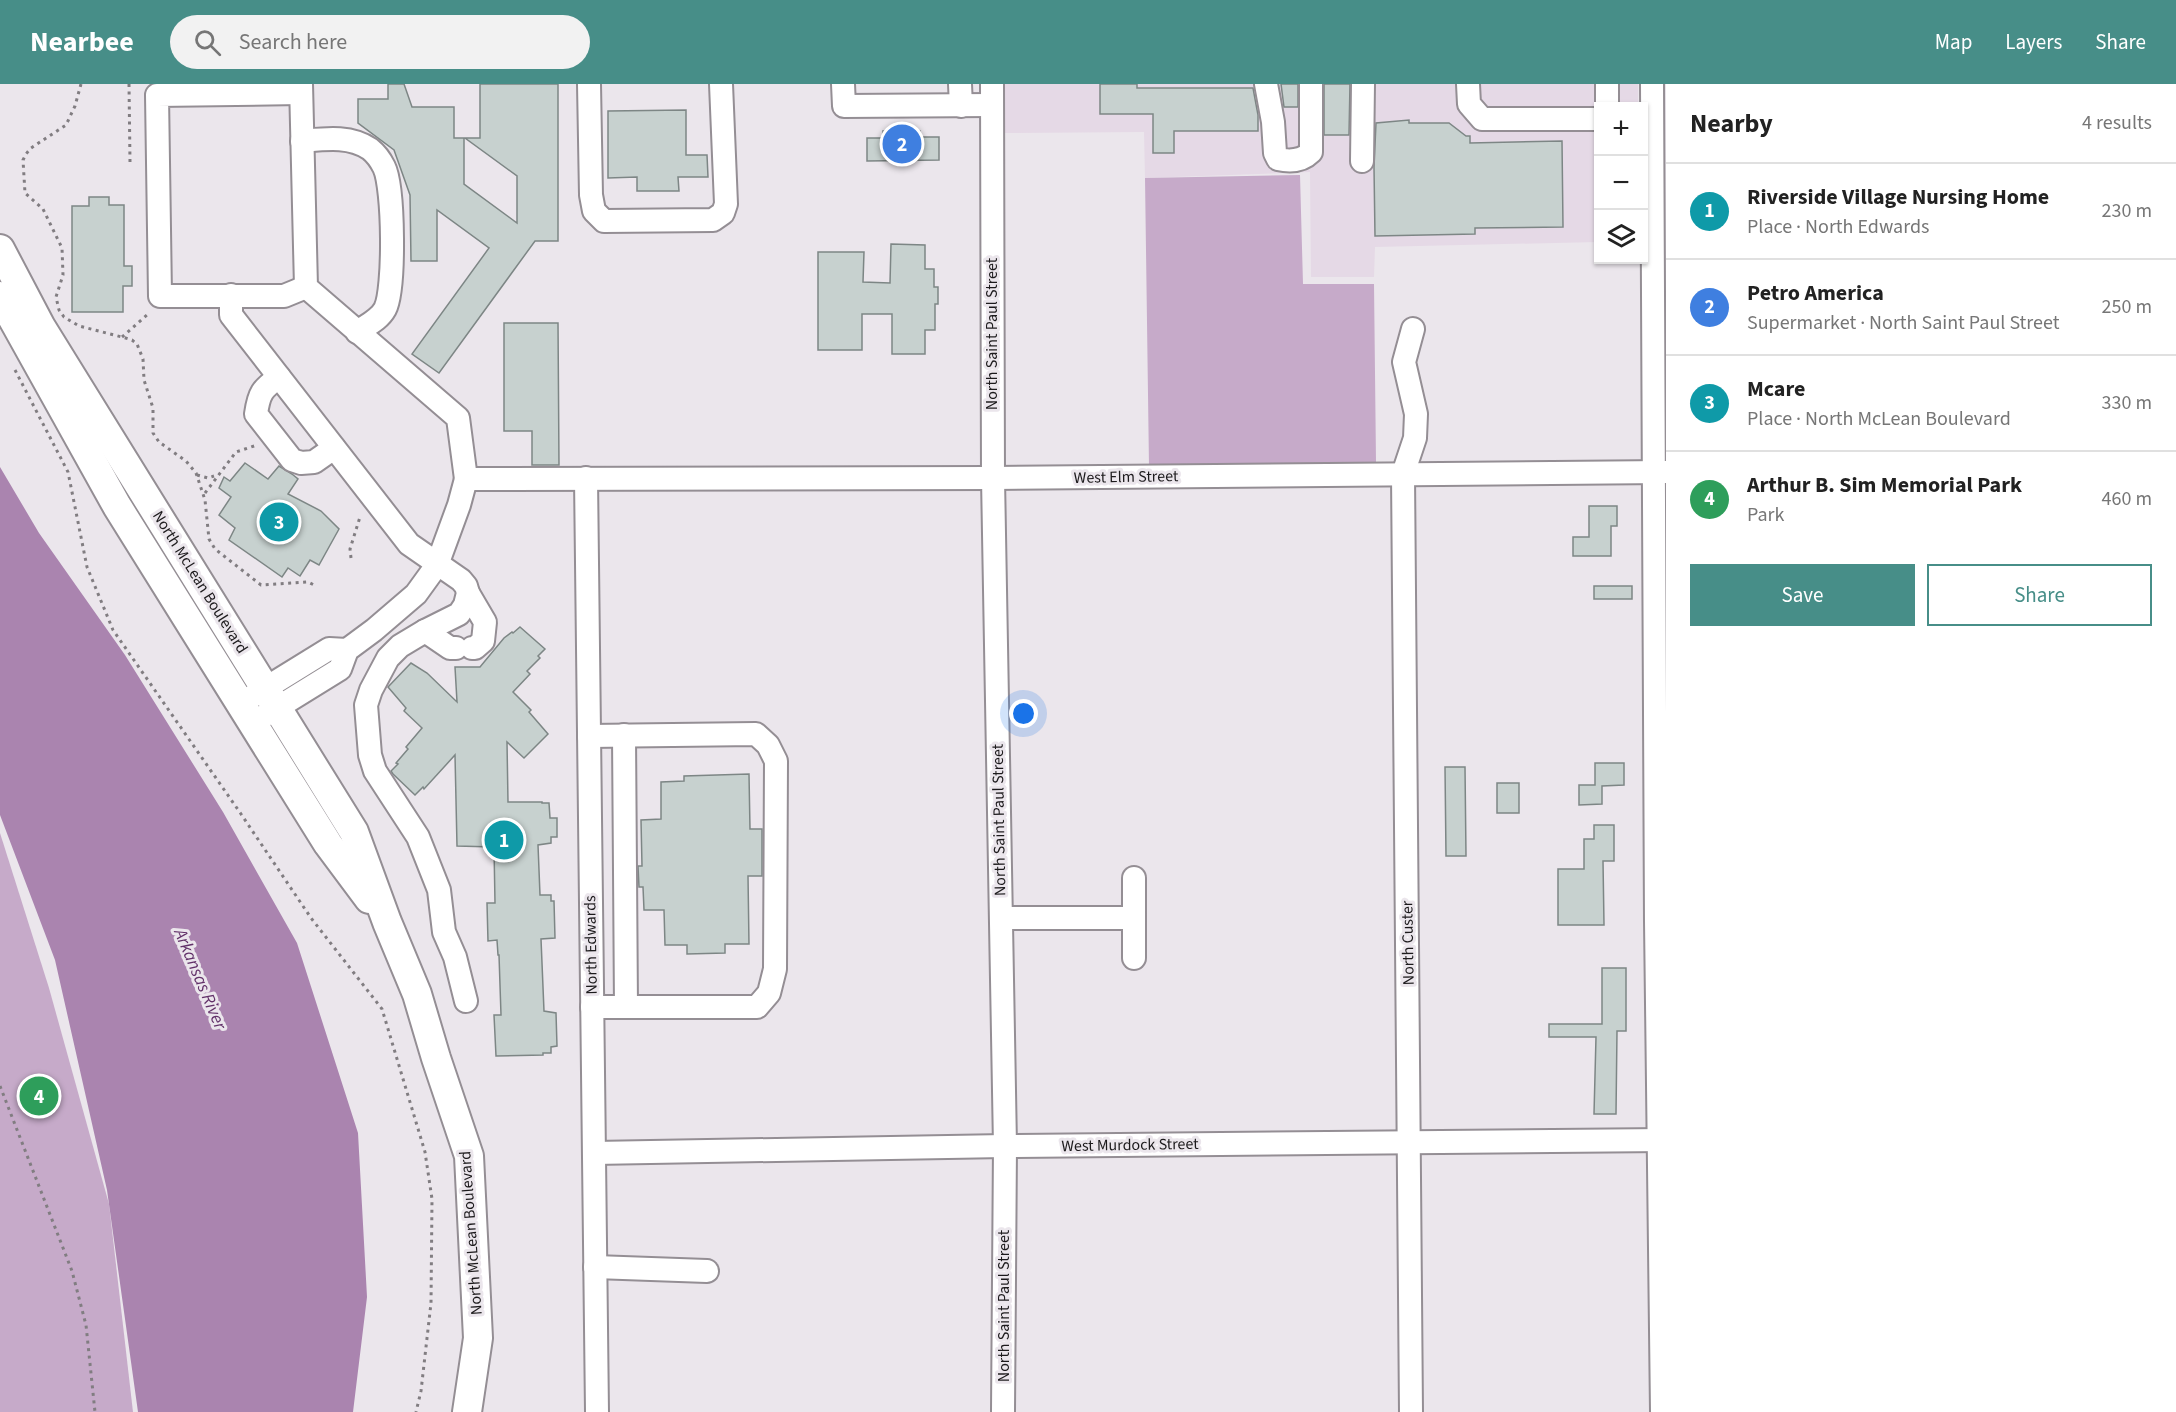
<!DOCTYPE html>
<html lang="en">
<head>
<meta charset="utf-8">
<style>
  :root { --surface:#fff; --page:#f2f2f2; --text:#222; --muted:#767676; --line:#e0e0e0; --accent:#478e88 }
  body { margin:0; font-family:"Source Sans 3",sans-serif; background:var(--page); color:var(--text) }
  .controls { position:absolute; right:18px; top:18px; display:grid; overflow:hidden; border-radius:0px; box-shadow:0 2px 4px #0004 }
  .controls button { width:54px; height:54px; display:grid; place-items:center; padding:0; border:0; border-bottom:2px solid var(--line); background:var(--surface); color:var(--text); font:30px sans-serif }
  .you { position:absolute; left:1024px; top:630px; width:21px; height:21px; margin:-15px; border:4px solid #fff; border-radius:50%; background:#1a73e8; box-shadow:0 0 0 9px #1a73e833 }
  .badge { display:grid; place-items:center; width:39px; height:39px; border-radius:50%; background:var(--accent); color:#fff; font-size:20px; font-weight:700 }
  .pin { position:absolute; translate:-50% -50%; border:3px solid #fff; box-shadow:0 2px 6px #0006 }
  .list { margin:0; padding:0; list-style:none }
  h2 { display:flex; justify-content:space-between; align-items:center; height:78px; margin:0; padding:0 24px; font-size:26px }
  h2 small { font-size:20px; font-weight:400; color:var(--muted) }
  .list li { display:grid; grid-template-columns:39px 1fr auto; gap:18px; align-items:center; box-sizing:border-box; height:96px; padding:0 24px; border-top:2px solid var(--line) }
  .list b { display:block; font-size:22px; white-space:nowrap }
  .list p { margin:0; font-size:20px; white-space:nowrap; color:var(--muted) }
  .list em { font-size:20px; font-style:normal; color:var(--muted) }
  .actions { display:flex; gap:12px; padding:18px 24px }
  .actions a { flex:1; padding:14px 0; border:2px solid var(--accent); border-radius:0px; text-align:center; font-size:21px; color:var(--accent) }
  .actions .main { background:var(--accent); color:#fff }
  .icon { flex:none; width:33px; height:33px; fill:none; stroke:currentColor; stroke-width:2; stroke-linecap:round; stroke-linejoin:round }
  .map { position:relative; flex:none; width:1666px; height:1328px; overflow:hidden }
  header { display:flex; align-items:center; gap:36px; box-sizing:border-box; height:84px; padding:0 30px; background:var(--accent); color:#fff }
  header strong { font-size:28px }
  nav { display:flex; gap:33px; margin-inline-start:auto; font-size:21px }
  .search { width:420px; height:54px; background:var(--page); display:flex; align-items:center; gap:15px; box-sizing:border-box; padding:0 21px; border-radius:33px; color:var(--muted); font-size:22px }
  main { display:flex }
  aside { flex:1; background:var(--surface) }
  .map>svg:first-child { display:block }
</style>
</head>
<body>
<header>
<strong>Nearbee</strong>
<div class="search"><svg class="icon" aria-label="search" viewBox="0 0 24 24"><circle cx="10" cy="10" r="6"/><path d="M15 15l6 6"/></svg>Search here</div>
<nav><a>Map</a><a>Layers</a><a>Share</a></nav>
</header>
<main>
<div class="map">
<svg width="1666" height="1328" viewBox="0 0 1666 1328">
  <rect width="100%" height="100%" fill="#ebe6ec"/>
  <path fill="#e5d9e6" d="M1005 0H1638V22H1598V158L1375 163 1374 193H1311L1310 88 1145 94 1144 48 1004 49Z"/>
  <g fill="#c6aac9">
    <path d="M1300 91 1303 200H1374L1376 378 1149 382 1145 94Z"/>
    <path d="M0 749 49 904 109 1120 133 1328H0Z"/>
  </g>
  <path fill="#aa84af" d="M0 383 39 449 125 571 223 728 297 859 358 1049 367 1213 353 1328H138L107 1106 55 876 0 731Z"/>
  <g fill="#c7d1cf" stroke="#7d8685" stroke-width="1.5">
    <path d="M388 0H404L412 23H454V54H464V100L517 139V92L465 54H480V0H558V157H535L439 289 412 270 489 164 437 126V177H411L410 111 394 66 358 39V15H388Z"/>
    <path d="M1100 0H1137V4H1253L1258 31V47H1174V69H1153V30H1100Z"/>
    <path d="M1281 0H1298V23H1284Z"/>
    <path d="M1324 0H1350L1349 51H1324Z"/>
    <path d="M686 26V71H707L708 93H678L679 107H637V93L608 94V27Z"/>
    <path d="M1409 36V39H1449L1466 52H1470V59L1562 57 1563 143 1475 144V150L1375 152 1374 83 1376 39Z"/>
    <path d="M883 47H920V53H939V76L867 77V54H883Z"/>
    <path d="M89 113H109V121H124V182H132V202H123V228H72V122H89Z"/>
    <path d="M891 160 925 161V185H934V203H938V220H935V246H925V270H892V230H862V266H818V168H864L863 198 890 199Z"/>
    <path d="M504 239H558L559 381H532V347H504Z"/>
    <path d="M245 379 268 395 279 382 292 390 298 395 288 410 321 427 339 445 319 481 310 476 300 492 288 484 282 493 229 456 235 444 219 431 231 413 219 404 224 393 230 397Z"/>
    <path d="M1589 422H1617V442H1611V472H1573V453H1589Z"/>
    <rect x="1594" y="502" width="38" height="13"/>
    <path d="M520 543 545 565 538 572 540 574 527 587 530 590 513 608 531 626 529 628 548 650 524 674 507 658 508 718H542V719H549L550 734H557V753H551V759L538 761 540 811H551V817H554L555 854 541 855 544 927 556 929 557 962 551 963V969H543V971L496 972 494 931H501L499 871H498L497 856 488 857 487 819H495L494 763 457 762 455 671 424 705 423 703 415 711 393 690 391 687 398 680 396 679 408 665 406 663 422 644 404 627 406 624 388 603 411 579 427 589 457 618 455 583H480L504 554 512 548 513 549Z"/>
    <path d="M1595 679H1624V701L1602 702V720L1579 721V701H1595Z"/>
    <path d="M1445 683H1465L1466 772H1446Z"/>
    <path d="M749 690 750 745H762V792H748L749 860H725V869L687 870V861H665L664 826H644L643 803H639L638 782H642L641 736 661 735V698L684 697V692Z"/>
    <rect x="1497" y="699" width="22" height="30"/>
    <path d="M1594 741H1614V777H1603L1604 841H1558V785H1584V755H1594Z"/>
    <path d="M1602 884H1626V947H1617L1616 1030H1594L1596 953H1549V940H1602Z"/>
  </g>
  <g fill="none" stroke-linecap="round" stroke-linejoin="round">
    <defs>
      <g id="minor">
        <path d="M301 0 306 203 458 334 466 395"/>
        <path d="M589 0 591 111 594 127 604 137 713 136 723 129 726 120 721 0"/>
        <path d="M843 0 844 22 992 21"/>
        <path d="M960 0 961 22"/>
        <path d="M992 0 993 394 1005 1062 1003 1328"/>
        <path d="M1266 0 1273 38 1275 69 1278 75C1291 78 1302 77 1311 68V0"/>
        <path d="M1468 0 1469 20 1482 35H1598"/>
        <path d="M1607 0V22"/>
        <path d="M1652 0 1656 837 1662 1328"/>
        <path d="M301 9 157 11 160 212H284L306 203"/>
        <path d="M302 57C324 55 350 51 370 65 375 69 381 77 384 83 394 103 395 206 385 225 379 236 367 241 357 248"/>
        <path d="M1362 77 1363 0"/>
        <path d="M231 211V231L409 460 461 496 466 502 468 509 465 521 459 530 425 547 400 562 388 574 371 606 366 621 370 671 375 687 418 753 439 806 444 848 455 873 466 917"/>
        <path d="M279 293C262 305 259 309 256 330L292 376 301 379 314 378 334 364"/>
        <path d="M586 394 597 1328"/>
        <path d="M468 509 485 538 483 557 475 564H472"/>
        <path d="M425 547 450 564H456"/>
        <path d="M240 620 329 565 347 566"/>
        <path d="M264 632 340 585 347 566 374 546 416 510 437 481 459 421 466 395 993 394 1666 388"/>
        <path d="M624 651 626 923"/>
        <path d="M589 652 756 650 768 661 776 677 775 885 769 909 757 923H592"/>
        <path d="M1134 794V874"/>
        <path d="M1001 834H1134"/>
        <path d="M594 1069 1005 1062 1666 1056"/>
        <path d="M595 1183 707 1187"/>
        <path d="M1411 1328 1403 390 1415 354 1416 330 1404 278 1413 245"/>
      </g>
      <g id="major">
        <path d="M0 165 41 243 354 748 387 838 417 910 436 974 469 1072 478 1254 467 1328"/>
        <path d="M0 212 117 422 328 760 369 815"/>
      </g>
    </defs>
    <use href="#minor" stroke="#948e94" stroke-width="26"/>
    <use href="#major" stroke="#948e94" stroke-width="32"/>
    <g stroke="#817d81" stroke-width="3" stroke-dasharray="3 4.5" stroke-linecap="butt">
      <path d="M81 0 75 22 66 41 31 64 26 70 23 76 25 109 43 125 62 164 63 191 56 213 59 226 64 233 79 242 122 253 132 256 137 260 143 275 144 296 153 324V349L159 358 186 377 196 389 205 416 209 455 215 465 261 501 308 498 314 501"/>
      <path d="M129 0 130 78"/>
      <path d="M122 253 147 231"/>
      <path d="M15 286 68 388 87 483 113 546 241 730 311 834 382 925 425 1068 432 1115 431 1219 421 1307 416 1328"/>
      <path d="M197 391 208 394 214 392"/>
      <path d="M205 409 236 368 257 361"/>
      <path d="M351 474 350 465 360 433"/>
      <path d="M0 1002 72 1187 86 1241 95 1328"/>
    </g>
    <use href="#minor" stroke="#fff" stroke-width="22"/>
    <use href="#major" stroke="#fff" stroke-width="28"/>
  </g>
  <g text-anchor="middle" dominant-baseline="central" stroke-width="6" stroke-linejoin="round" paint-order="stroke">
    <g font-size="16" fill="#1c1a1c" stroke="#ebe6ec">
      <text transform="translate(992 250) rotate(-90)">North Saint Paul Street</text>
      <text transform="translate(1126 393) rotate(-1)">West Elm Street</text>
      <text transform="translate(200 498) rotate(58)">North McLean Boulevard</text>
      <text transform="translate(999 736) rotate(-91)">North Saint Paul Street</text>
      <text transform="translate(1408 859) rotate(-91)">North Custer</text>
      <text transform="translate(591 861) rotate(-91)">North Edwards</text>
      <text transform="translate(1130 1061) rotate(-1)">West Murdock Street</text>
      <text transform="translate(471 1149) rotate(-94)">North McLean Boulevard</text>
      <text transform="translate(1004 1222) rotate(-90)">North Saint Paul Street</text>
    </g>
    <g font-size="18" font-style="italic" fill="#623169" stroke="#ebe6ec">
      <text transform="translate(200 895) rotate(67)">Arkansas River</text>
    </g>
  </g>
</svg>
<div class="controls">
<button>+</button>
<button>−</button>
<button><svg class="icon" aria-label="layers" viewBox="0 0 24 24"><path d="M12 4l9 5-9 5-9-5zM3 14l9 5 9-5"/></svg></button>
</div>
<div class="you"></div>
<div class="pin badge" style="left:504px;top:756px;background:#0f9aa8">1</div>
<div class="pin badge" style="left:902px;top:60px;background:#3f7fe0">2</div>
<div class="pin badge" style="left:279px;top:438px;background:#0f9aa8">3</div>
<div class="pin badge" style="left:39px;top:1012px;background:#2e9e5b">4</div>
</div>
<aside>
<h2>Nearby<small>4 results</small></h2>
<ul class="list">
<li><span class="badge" style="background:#0f9aa8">1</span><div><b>Riverside Village Nursing Home</b><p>Place · North Edwards</p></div><em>230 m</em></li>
<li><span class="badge" style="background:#3f7fe0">2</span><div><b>Petro America</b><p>Supermarket · North Saint Paul Street</p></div><em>250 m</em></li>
<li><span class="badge" style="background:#0f9aa8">3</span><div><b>Mcare</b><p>Place · North McLean Boulevard</p></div><em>330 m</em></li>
<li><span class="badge" style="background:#2e9e5b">4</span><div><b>Arthur B. Sim Memorial Park</b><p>Park</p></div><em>460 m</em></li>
</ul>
<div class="actions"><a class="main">Save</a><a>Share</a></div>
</aside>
</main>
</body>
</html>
